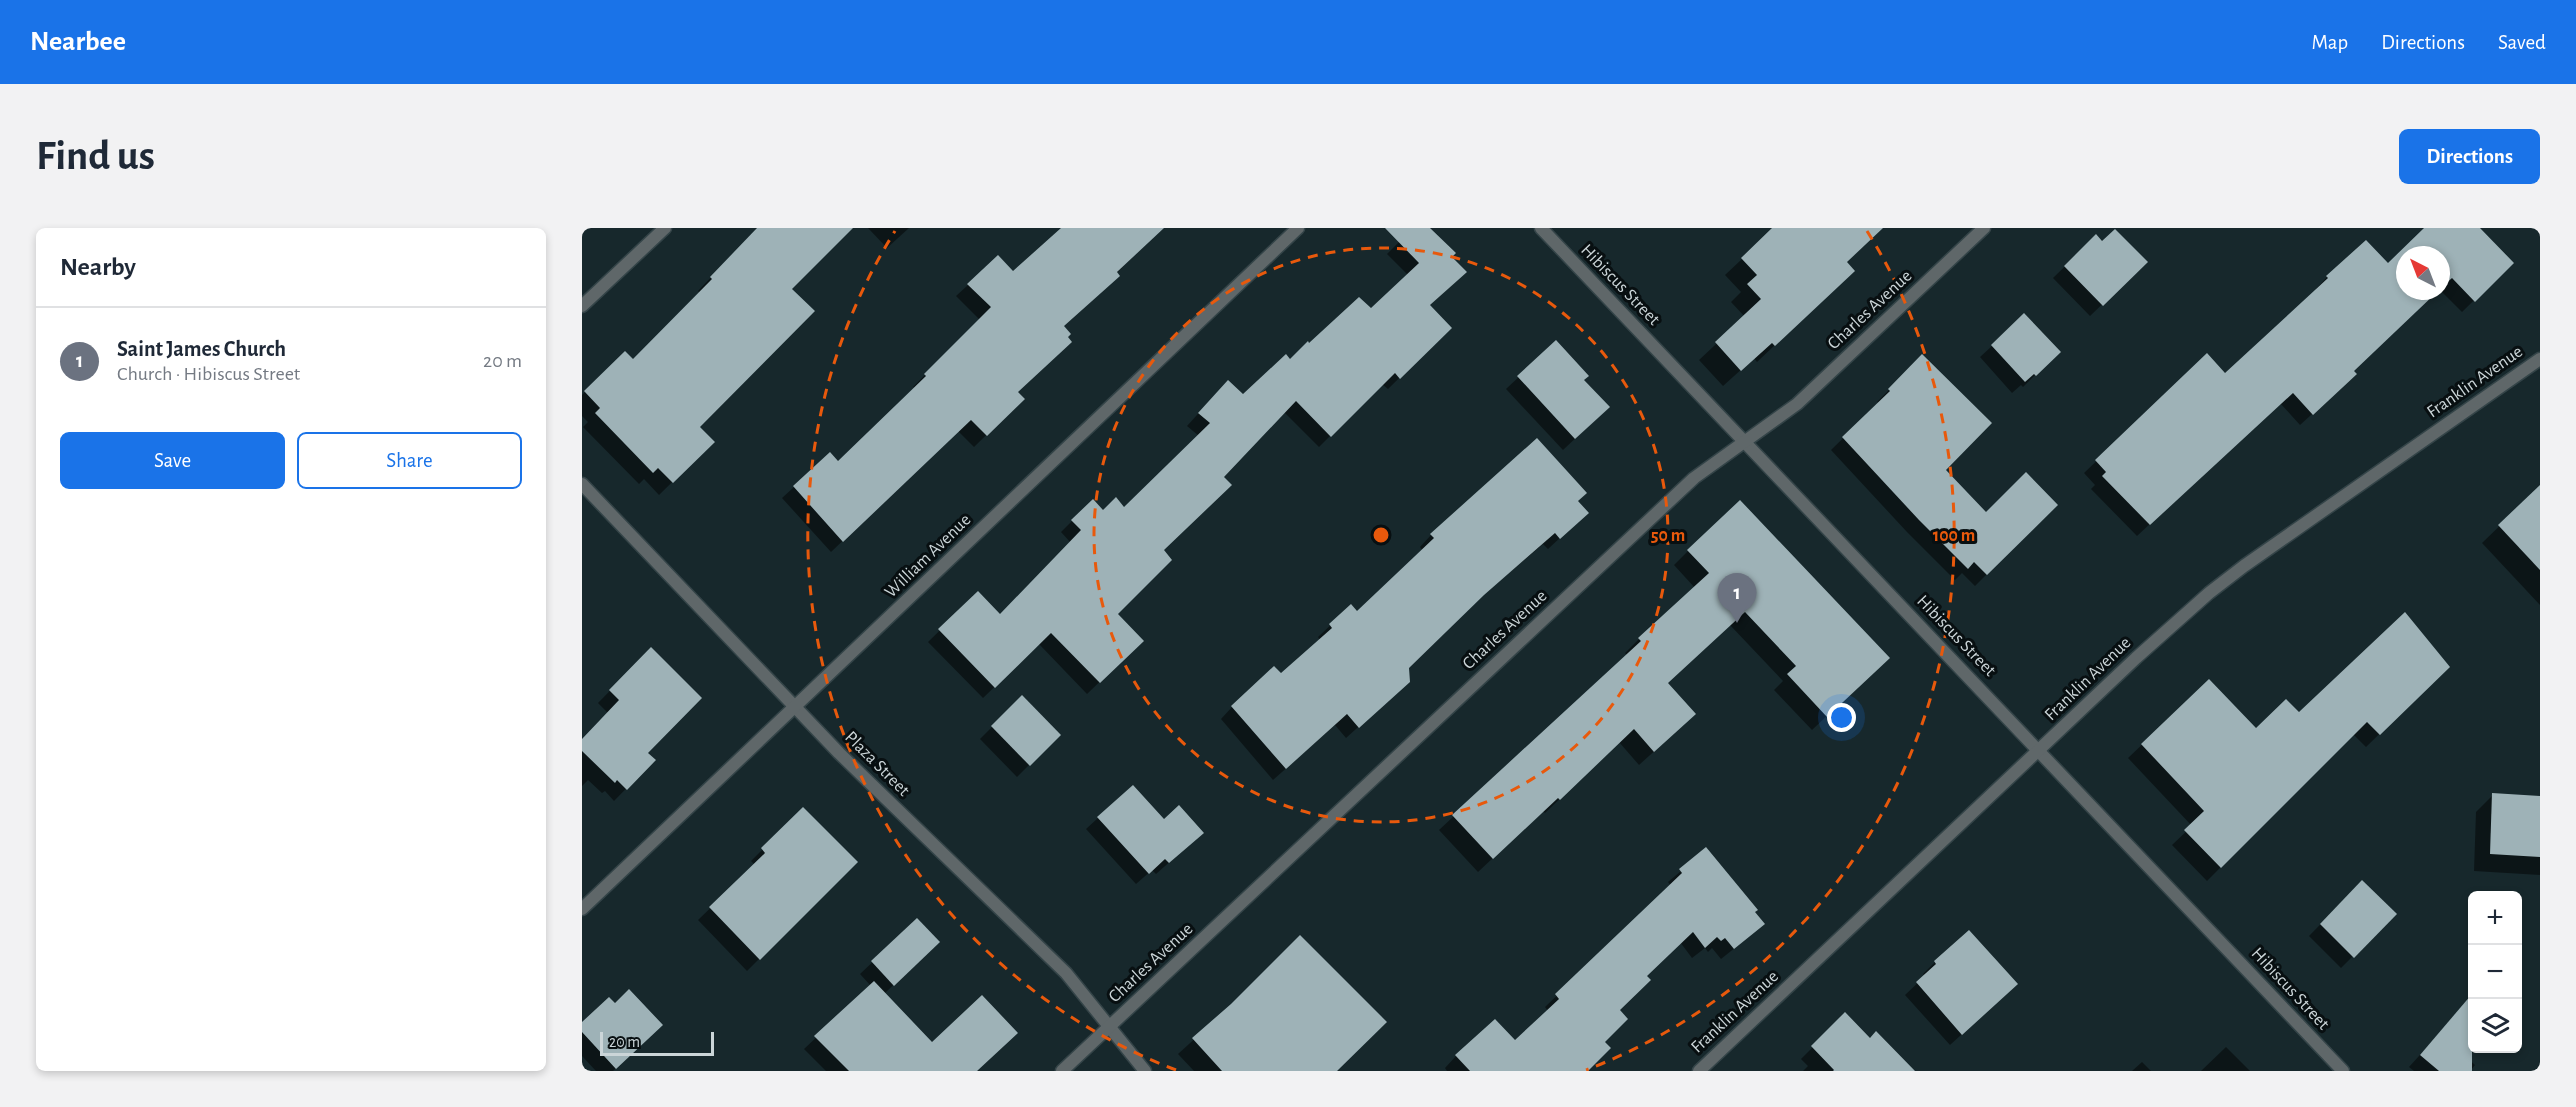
<!DOCTYPE html>
<html lang="en">
<head>
<meta charset="utf-8">
<style>
  :root { --surface:#fff; --page:#f2f2f3; --text:#1f2937; --muted:#747a83; --line:#e0e1e3; --accent:#1a73e8 }
  body { margin:0; font-family:"Alegreya Sans",sans-serif; background:var(--page); color:var(--text) }
  .controls { position:absolute; right:18px; bottom:18px; display:grid; overflow:hidden; border-radius:9px; box-shadow:0 3px 9px #0003 }
  .controls button { width:54px; height:54px; display:grid; place-items:center; padding:0; border:0; border-bottom:2px solid var(--line); background:var(--surface); color:var(--text); font:30px sans-serif }
  .compass { position:absolute; left:1814px; top:18px; width:54px; height:54px; border-radius:50%; background:var(--surface); box-shadow:0 3px 9px #0003; rotate:318deg }
  .scale { position:absolute; left:18px; bottom:15px; width:114px; box-sizing:border-box; padding-left:6px; border:3px solid #cbd5d8; border-top:0; font-size:16px; line-height:21px; white-space:nowrap; color:#cbd5d8; -webkit-text-stroke:4px #080f11; paint-order:stroke }
  .you { position:absolute; left:1260px; top:490px; width:21px; height:21px; margin:-15px; border:4px solid #fff; border-radius:50%; background:#1a73e8; box-shadow:0 0 0 9px #1a73e833 }
  .badge { display:grid; place-items:center; width:39px; height:39px; border-radius:50%; background:var(--accent); color:#fff; font-size:20px; font-weight:700 }
  .pin { position:absolute; translate:-50% -50px; filter:drop-shadow(0 2px 3px #0008) }
  .pin::after { content:''; position:absolute; top:32px; width:21px; height:18px; background:inherit; clip-path:polygon(0 0,100% 0,50% 100%) }
  .list { margin:0; padding:0; list-style:none }
  h2 { display:flex; justify-content:space-between; align-items:center; height:78px; margin:0; padding:0 24px; font-size:26px }
  h2 small { font-size:20px; font-weight:400; color:var(--muted) }
  .list li { display:grid; grid-template-columns:39px 1fr auto; gap:18px; align-items:center; box-sizing:border-box; height:108px; padding:0 24px; border-top:2px solid var(--line) }
  .list b { display:block; font-size:22px; white-space:nowrap }
  .list p { margin:0; font-size:20px; white-space:nowrap; color:var(--muted) }
  .list em { font-size:20px; font-style:normal; color:var(--muted) }
  .actions { display:flex; gap:12px; padding:18px 24px }
  .actions a { flex:1; padding:14px 0; border:2px solid var(--accent); border-radius:9px; text-align:center; font-size:21px; color:var(--accent) }
  .actions .main { background:var(--accent); color:#fff }
  .icon { flex:none; width:33px; height:33px; fill:none; stroke:currentColor; stroke-width:2; stroke-linecap:round; stroke-linejoin:round }
  .map { position:relative; flex:none; width:1958px; height:843px; overflow:hidden; border-radius:9px }
  header { display:flex; align-items:center; gap:36px; box-sizing:border-box; height:84px; padding:0 30px; background:var(--accent); color:#fff }
  header strong { font-size:28px }
  nav { display:flex; gap:33px; margin-inline-start:auto; font-size:21px }
  .intro { display:flex; align-items:center; justify-content:space-between; box-sizing:border-box; height:144px; padding:0 36px }
  h1 { margin:0; font-size:42px }
  .button { padding:15px 27px; border-radius:9px; background:var(--accent); color:#fff; font-size:21px; font-weight:700 }
  main { display:flex; gap:36px; padding:0 36px }
  aside { flex:1; background:var(--surface); border-radius:9px; box-shadow:0 3px 9px #0003 }
  .map>svg:first-child { display:block }
</style>
</head>
<body>
<header>
<strong>Nearbee</strong>
<nav><a>Map</a><a>Directions</a><a>Saved</a></nav>
</header>
<div class="intro"><h1>Find us</h1><a class="button">Directions</a></div>
<main>
<aside>
<h2>Nearby<small></small></h2>
<ul class="list">
<li><span class="badge" style="background:#6b7280">1</span><div><b>Saint James Church</b><p>Church · Hibiscus Street</p></div><em>20 m</em></li>
</ul>
<div class="actions"><a class="main">Save</a><a>Share</a></div>
</aside>
<div class="map">
<svg width="1958" height="843" viewBox="0 0 1958 843">
  <rect width="100%" height="100%" fill="#17282c"/>
  <g fill="#0007">
    <path d="M176 0H269L208 61 116 199 131 214 77 267 62 251 57 256 1 199 6 194 0 188V167L43 125 51 133 118 65 116 63Z"/>
    <path d="M286 0H327L305 20Z"/>
    <path d="M481 0H580L480 99 434 165 441 171 392 219 376 203 249 324 200 270 212 259 256 235 333 160 331 159 398 92 374 68 386 57 431 45Z"/>
    <path d="M831 0H846L868 29 871 56 847 78 868 100 806 161 800 156 737 219 702 184 640 249 580 322 533 386 560 413 505 466 457 416 401 470 346 414 396 365 418 388 489 315 479 304 490 293 521 284 542 281 617 208 605 198 634 166 661 168 727 117 789 83 826 47 805 26Z"/>
    <path d="M1193 0H1300L1264 34 1254 59 1175 134 1172 130 1141 158 1117 132 1163 89 1149 74 1159 64 1143 47Z"/>
    <path d="M1844 0H1895L1930 35 1880 84 1859 63V27H1823V63H1855L1770 143 1761 158 1718 197 1698 175 1555 308 1509 261 1513 257 1502 245 1625 127 1643 147 1735 62 1734 61 1745 49 1806 38Z"/>
    <path d="M1514 8 1520 15 1564 34 1508 88 1471 50Z"/>
    <path d="M974 114 1000 152 1014 191 981 222 924 161Z"/>
    <path d="M1410 118 1476 124 1441 159 1439 157 1430 165 1398 129Z"/>
    <path d="M1340 129 1361 242 1403 286 1474 277 1393 358 1380 345 1373 352 1325 304 1249 222 1297 175 1295 174Z"/>
    <path d="M1958 259V377L1900 315Z"/>
    <path d="M995 273 993 296 966 321 961 316 888 378 825 440 814 465 764 510 753 497 691 552 639 491 650 479 699 448 738 412 736 409 769 378 775 386 841 323 838 319 849 307Z"/>
    <path d="M1106 323 1291 444 1230 502 1192 462 1201 453 1148 397 1084 456 1098 500 1057 537 1037 514 963 585 961 583 896 644 857 602 1045 427 1043 425 1057 411 1113 360 1092 337Z"/>
    <path d="M69 421 64 525 72 532 32 573 23 563 20 565 6 552 0 558V512L26 485 16 475Z"/>
    <path d="M1853 452 1784 519 1771 506 1625 653 1590 617 1610 598 1546 530 1627 453 1674 502 1717 486Z"/>
    <path d="M440 469 477 507 435 549 398 511Z"/>
    <path d="M1911 567 1958 569V647L1892 643 1894 584Z"/>
    <path d="M221 581 274 634 165 743 116 692 173 637 169 633Z"/>
    <path d="M516 590 582 593 608 616 574 646 570 642 554 656 504 601Z"/>
    <path d="M1124 622 1171 684 1169 707 1139 731 1130 720 1126 724 1123 720 1110 730 1098 714 1063 748 1036 782 1004 843H865L863 840 874 828 933 814 966 783 963 779 1089 658 1086 654Z"/>
    <path d="M1780 654 1813 686 1759 740 1727 708Z"/>
    <path d="M335 692 356 714 302 766 350 816 394 843H244L222 821 289 758 278 746Z"/>
    <path d="M1353 734 1422 768 1368 817 1323 767 1343 748 1341 746Z"/>
    <path d="M32 777 79 797 31 843H14L0 828V796Z"/>
    <path d="M650 777 753 843H612L596 826Z"/>
    <path d="M1877 784 1890 796V815L1881 826 1893 837 1888 843H1832L1827 839Z"/>
    <path d="M1263 787 1322 843H1221L1226 838 1219 831Z"/>
    <path d="M1644 819 1668 843H1619Z"/>
    <path d="M1560 834 1569 843H1550Z"/>
  </g>
  <g fill="#9eb2b7">
    <path d="M175 0H271L210 61 233 83 118 199 133 214 91 255 76 240 71 245 13 185 18 180 2 163 43 123 51 131 130 51 128 49Z"/>
    <path d="M479 0H582L535 44 538 48 482 98 489 106 486 109 490 114 436 164 443 171 405 208 389 192 261 314 211 258 248 224 256 233 344 148 342 146 409 79 385 56 416 27 431 43Z"/>
    <path d="M803 0H848L874 25 870 29 885 44 848 77 870 100 818 151 813 145 749 209 714 173 642 249 650 257 582 322 590 332 536 386 562 413 518 455 469 405 413 460 356 401 396 363 418 386 499 302 489 292 511 271 521 282 534 269 542 279 628 195 616 185 646 152 661 166 704 126 708 131 726 113 727 115 777 69 789 80 837 35Z"/>
    <path d="M1190 0H1301L1265 34 1273 43 1193 118 1190 115 1159 143 1133 114 1179 71 1165 56 1175 47 1159 30Z"/>
    <path d="M1842 0H1898L1932 35 1893 74 1870 50 1859 60V27H1823V63H1856L1772 143 1775 146 1731 187 1711 165 1568 297 1520 248 1524 244 1513 232 1625 125 1643 145 1746 50 1744 48 1784 12 1806 35Z"/>
    <path d="M1533 1 1566 34 1521 78 1482 38 1514 6 1520 13Z"/>
    <path d="M1442 85 1479 124 1454 148 1452 146 1443 154 1409 117Z"/>
    <path d="M974 112 1007 148 1002 152 1028 179 993 211 935 148Z"/>
    <path d="M1340 126 1410 195 1364 242 1404 284 1444 244 1476 277 1405 347 1392 334 1386 341 1337 292 1260 209 1308 163 1306 161Z"/>
    <path d="M955 210 1005 265 996 273 1007 285 978 311 973 305 902 367 827 440 828 454 777 500 765 486 704 541 649 478 692 438 699 445 750 400 747 396 769 376 775 383 852 310 848 306Z"/>
    <path d="M1958 257V342L1916 297Z"/>
    <path d="M1158 272 1308 430 1245 489 1205 446 1214 438 1163 384 1086 455 1114 486 1072 524 1052 501 978 572 976 570 911 631 870 587 1059 413 1056 410 1127 345 1105 322Z"/>
    <path d="M1823 384 1868 439 1798 507 1785 494 1639 640 1602 602 1622 583 1559 516 1627 451 1674 500 1704 471 1717 484Z"/>
    <path d="M69 419 120 470 66 525 74 532 45 562 35 552 33 555 0 523V511L37 472 27 462Z"/>
    <path d="M440 467 479 507 448 538 409 498Z"/>
    <path d="M551 557 582 591 597 577 622 605 587 635 583 631 567 646 515 589Z"/>
    <path d="M1910 565 1958 568V629L1908 626Z"/>
    <path d="M221 579 276 634 178 732 127 679 183 625 179 620Z"/>
    <path d="M1124 619 1176 682 1173 684 1183 696 1152 721 1143 710 1139 713 1135 709 1123 720 1111 704 1065 748 1069 752 1038 782 1046 791 1023 814 1029 820 1006 843H888L873 827 913 791 933 812 977 771 973 766 1100 645 1097 641Z"/>
    <path d="M1780 652 1815 686 1772 730 1738 696Z"/>
    <path d="M335 690 358 714 312 758 289 733Z"/>
    <path d="M1387 702 1436 756 1380 807 1334 754 1354 736 1352 733Z"/>
    <path d="M718 707 805 794 755 843H640L610 810 649 776Z"/>
    <path d="M292 753 350 814 400 767 436 805 395 843H267L232 808Z"/>
    <path d="M47 761 81 797 34 841 0 804V794L27 769 33 775Z"/>
    <path d="M1890 766V843H1857L1838 827Z"/>
    <path d="M1263 784 1288 810 1294 803 1333 843H1251L1252 842 1229 818Z"/>
  </g>
  <g fill="none" stroke-linecap="round" stroke-linejoin="round">
    <defs>
      <g id="minor">
        <path d="M959 0 1761 843"/>
        <path d="M0 78 83 0"/>
        <path d="M0 256 257 525 484 745 563 843"/>
        <path d="M0 681 716 0"/>
        <path d="M480 843 1112 250 1215 176 1402 0"/>
        <path d="M1117 843 1554 430 1627 365 1662 338 1958 131"/>
      </g>
    </defs>
    <use href="#minor" stroke="#344448" stroke-width="15"/>
    <use href="#minor" stroke="#5f6769" stroke-width="12"/>
  </g>
  <g fill="none" stroke="#e8590c" stroke-width="3" stroke-dasharray="10 8">
    <circle cx="799" cy="307" r="287"/>
    <path d="M594 842A573 573 0 0 1 313 3M1285 3A573 573 0 0 1 1004 842"/>
  </g>
  <g text-anchor="middle" dominant-baseline="central" stroke-width="6" stroke-linejoin="round" paint-order="stroke">
    <g font-size="18" fill="#cbd5d8" stroke="#080f11">
      <text transform="translate(1038 57) rotate(46)">Hibiscus Street</text>
      <text transform="translate(1288 82) rotate(-43)">Charles Avenue</text>
      <text transform="translate(1893 154) rotate(-35)">Franklin Avenue</text>
      <text transform="translate(346 328) rotate(-44)">William Avenue</text>
      <text transform="translate(923 402) rotate(-43)">Charles Avenue</text>
      <text transform="translate(1374 408) rotate(46)">Hibiscus Street</text>
      <text transform="translate(1506 451) rotate(-44)">Franklin Avenue</text>
      <text transform="translate(295 536) rotate(45)">Plaza Street</text>
      <text transform="translate(569 735) rotate(-43)">Charles Avenue</text>
      <text transform="translate(1708 761) rotate(47)">Hibiscus Street</text>
      <text transform="translate(1153 784) rotate(-43)">Franklin Avenue</text>
    </g>
  </g>
  <circle cx="799" cy="307" r="9" fill="#e8590c" stroke="#080f11" stroke-width="3"/>
  <g font-size="18" text-anchor="middle" font-weight="bold" fill="#e8590c" stroke="#080f11" stroke-width="6" stroke-linejoin="round" paint-order="stroke">
    <text x="1086" y="313">50 m</text>
    <text x="1372" y="313">100 m</text>
  </g>
</svg>
<div class="controls">
<button>+</button>
<button>−</button>
<button><svg class="icon" aria-label="layers" viewBox="0 0 24 24"><path d="M12 4l9 5-9 5-9-5zM3 14l9 5 9-5"/></svg></button>
</div>
<svg class="compass" viewBox="-18 -18 36 36"><path d="M0-13l5 13h-10z" fill="#e53935"/><path d="M0 13l5-13h-10z" fill="#747a83"/></svg>
<div class="scale">20 m</div>
<div class="you"></div>
<div class="pin badge" style="left:1155px;top:395px;background:#6b7280">1</div>
</div>
</main>
</body>
</html>
